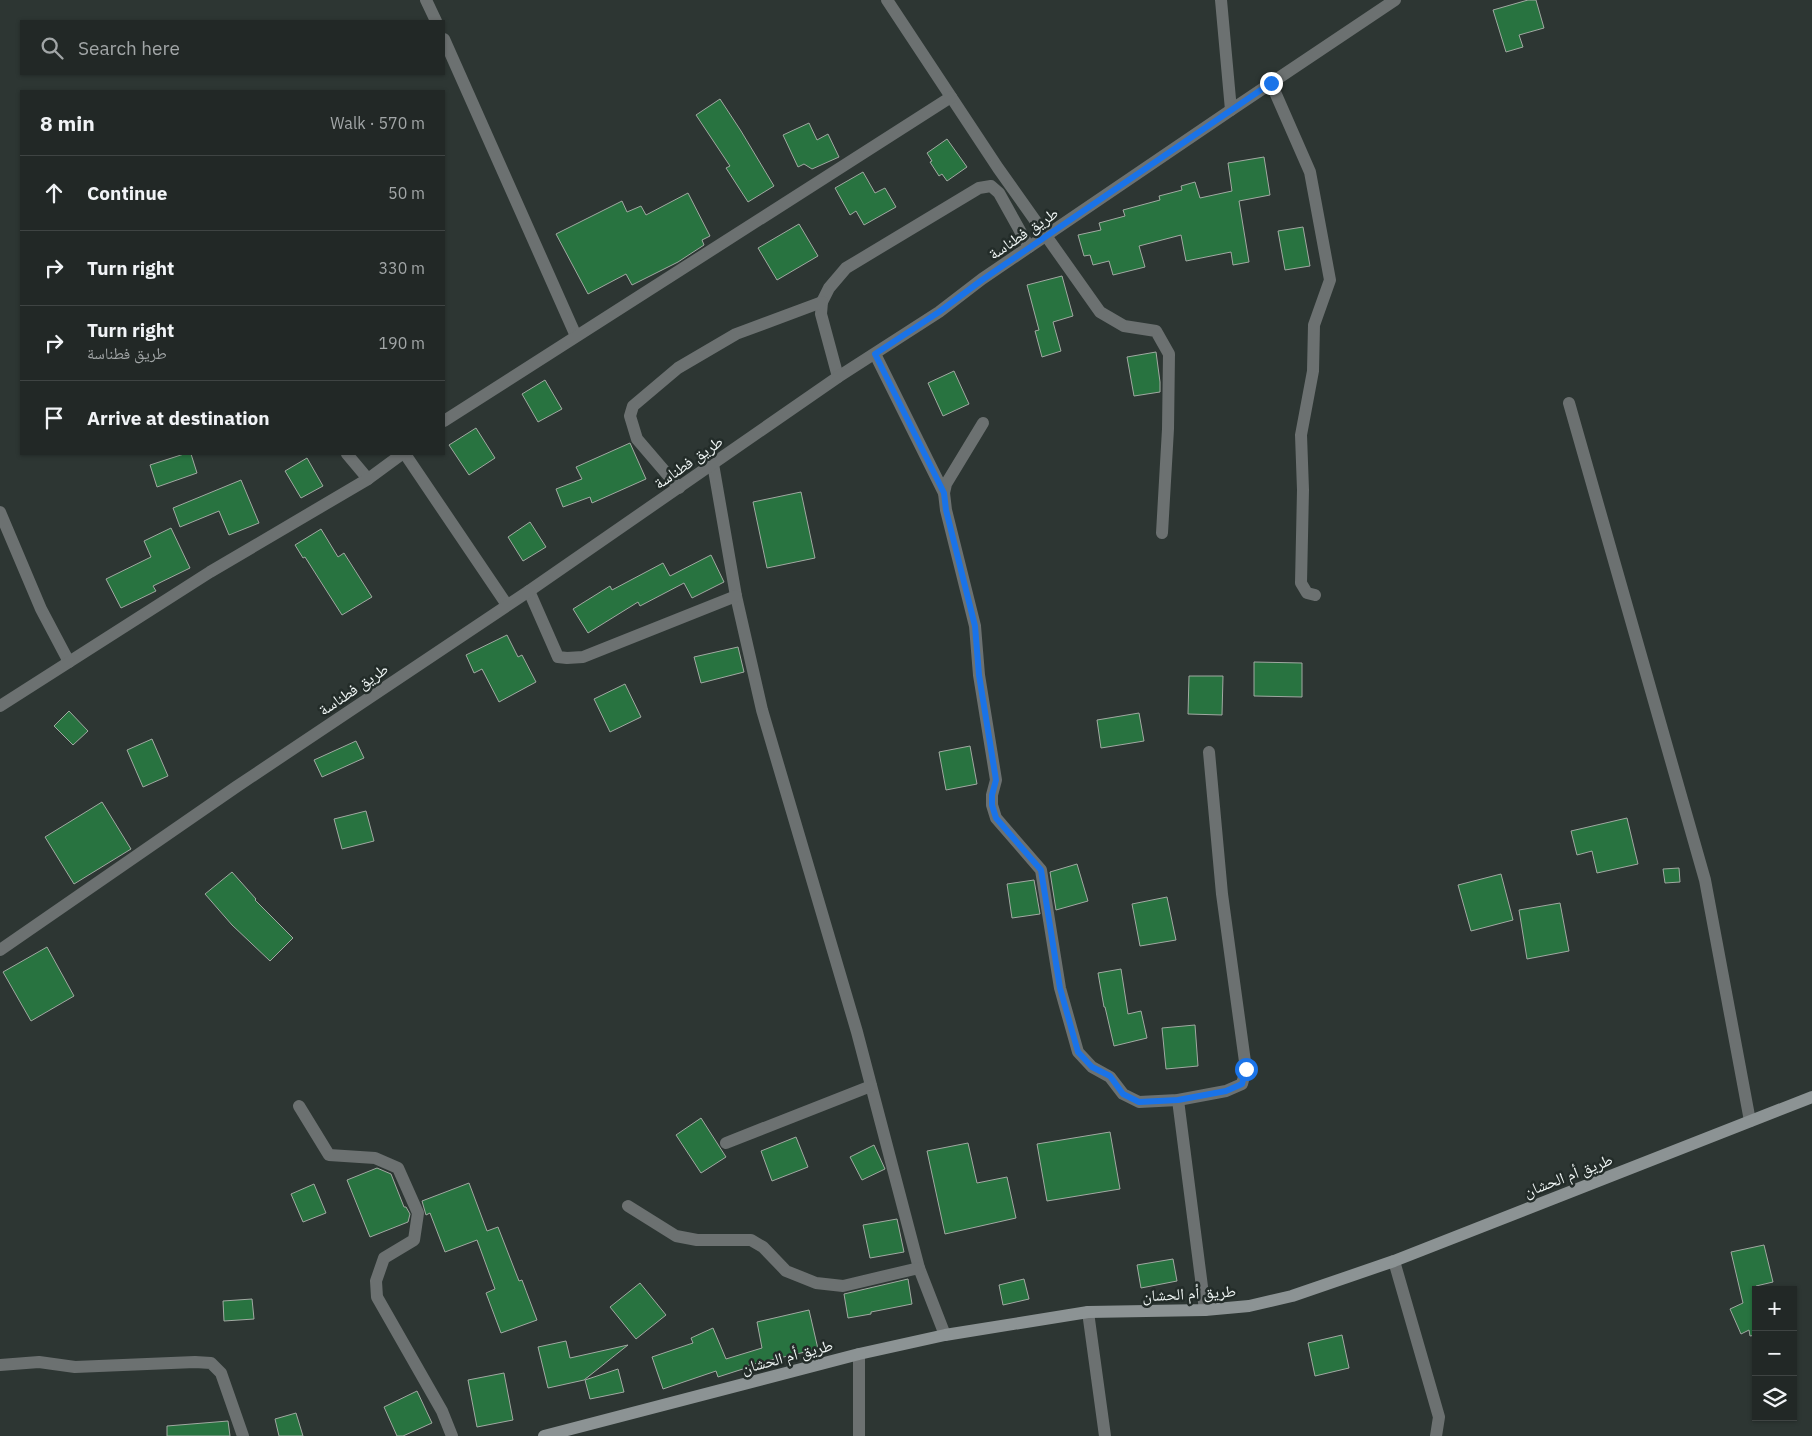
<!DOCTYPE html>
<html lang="en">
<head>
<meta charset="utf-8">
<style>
  :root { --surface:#222826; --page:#2a302e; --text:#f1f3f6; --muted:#a2a6a7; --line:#3f4443 }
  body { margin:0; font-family:"IBM Plex Sans","Noto Naskh Arabic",sans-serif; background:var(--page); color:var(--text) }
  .controls { position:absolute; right:15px; bottom:15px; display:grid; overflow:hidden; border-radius:0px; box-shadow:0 1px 4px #0004 }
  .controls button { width:45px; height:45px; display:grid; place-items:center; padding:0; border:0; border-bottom:1px solid var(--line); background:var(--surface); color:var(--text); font:25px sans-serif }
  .stop { position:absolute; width:15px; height:15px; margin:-11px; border:4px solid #1a73e8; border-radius:50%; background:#fff }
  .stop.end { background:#1a73e8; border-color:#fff; box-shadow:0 1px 5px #0008 }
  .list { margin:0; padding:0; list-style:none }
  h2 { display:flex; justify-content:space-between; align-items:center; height:65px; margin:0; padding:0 20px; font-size:21px }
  h2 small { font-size:16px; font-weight:400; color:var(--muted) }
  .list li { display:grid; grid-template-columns:32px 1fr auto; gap:15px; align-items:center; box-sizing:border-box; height:75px; padding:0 20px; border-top:1px solid var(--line) }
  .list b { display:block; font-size:19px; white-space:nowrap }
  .list p { margin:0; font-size:16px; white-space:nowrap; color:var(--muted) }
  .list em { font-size:16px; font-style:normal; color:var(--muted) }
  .icon { flex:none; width:28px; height:28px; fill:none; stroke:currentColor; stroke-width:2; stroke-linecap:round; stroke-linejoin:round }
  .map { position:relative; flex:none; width:1812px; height:1436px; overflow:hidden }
  .search { position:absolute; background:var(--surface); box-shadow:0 1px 4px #0004; left:20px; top:20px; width:425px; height:55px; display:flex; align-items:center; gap:12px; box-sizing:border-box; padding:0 18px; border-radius:0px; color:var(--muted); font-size:19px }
  .panel { position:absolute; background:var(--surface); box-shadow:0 1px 4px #0004; left:20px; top:90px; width:425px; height:365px; border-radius:0px }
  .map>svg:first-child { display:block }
</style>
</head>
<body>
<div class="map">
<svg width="1812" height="1436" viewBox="0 0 1812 1436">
  <rect width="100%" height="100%" fill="#2d3633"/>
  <g fill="#287340" stroke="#a1a9a2">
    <path d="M1528 0H1536L1544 28 1519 35 1523 47 1506 52 1493 10Z"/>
    <path d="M720 99 741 131 774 186 748 202 726 168 730 166 696 115Z"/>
    <path d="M809 123 817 140 828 134 839 157 812 169 804 164 798 167 783 135Z"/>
    <path d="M947 139 967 167 947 181 942 174 939 176 930 162 932 161 927 153Z"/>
    <path d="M1264 157 1270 195 1239 201 1249 262 1233 265 1231 252 1186 261 1181 235 1139 246 1145 267 1113 275 1109 261 1093 265 1090 255 1084 256 1078 235 1101 230 1099 223 1125 216 1123 210 1160 200 1159 196 1182 190 1181 186 1195 182 1200 198 1232 191 1228 163Z"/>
    <path d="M863 172 875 193 885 188 896 207 864 225 856 211 850 215 835 188Z"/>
    <path d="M688 193 710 236 702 240 704 245 678 262 632 285 626 274 588 294 556 234 622 201 627 212 641 206 646 215Z"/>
    <path d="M799 224 818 256 777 280 758 248Z"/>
    <path d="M1303 227 1310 266 1285 270 1278 231Z"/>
    <path d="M1062 276 1073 316 1053 322 1061 351 1042 357 1035 331 1039 330 1027 285Z"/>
    <path d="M1156 352 1160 382V392L1134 396 1127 357Z"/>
    <path d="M954 371 969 404 943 416 928 383Z"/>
    <path d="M545 380 562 409 538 422 522 394Z"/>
    <path d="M476 428 495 458 469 475 449 445Z"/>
    <path d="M630 443 646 479 592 503 590 497 563 507 556 489 582 479 576 467Z"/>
    <path d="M184 454H191L197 473 157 487 150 465Z"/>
    <path d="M307 458 323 486 301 498 285 471Z"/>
    <path d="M241 480 259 523 229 535 219 511 180 527 173 508Z"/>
    <path d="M801 492 815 558 767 568 753 502Z"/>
    <path d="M530 522 546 547 523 561 508 537Z"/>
    <path d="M171 528 190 568 153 586 156 591 121 608 106 579 151 557 144 541Z"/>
    <path d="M321 529 338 557 344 553 372 597 342 615 305 557 303 558 295 545Z"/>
    <path d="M711 555 724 582 692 598 684 583 640 606 638 602 588 633 573 609 610 586 612 590 663 563 670 576Z"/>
    <path d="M507 635 518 657 522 655 536 682 499 702 482 669 474 673 466 655Z"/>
    <path d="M738 647 744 672 701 683 694 657Z"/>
    <path d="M1254 662 1302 663V697L1254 696Z"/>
    <path d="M1189 676H1223L1222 715 1188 714Z"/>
    <path d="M625 684 641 717 610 732 594 699Z"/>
    <path d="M69 711 88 731 73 745 54 726Z"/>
    <path d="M1139 713 1144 741 1101 748 1097 720Z"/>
    <path d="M152 739 168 776 143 787 127 750Z"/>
    <path d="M356 741 364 758 322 777 314 760Z"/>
    <path d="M970 746 977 784 946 790 939 752Z"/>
    <path d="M102 802 131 849 74 884 45 837Z"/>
    <path d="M366 811 374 841 342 849 334 819Z"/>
    <path d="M1627 818 1638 864 1597 873 1592 851 1577 855 1571 831Z"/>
    <path d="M1077 864 1088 901 1056 910 1050 872Z"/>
    <path d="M1679 868 1680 882 1665 883 1663 869Z"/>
    <path d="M232 872 256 899 255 900 293 938 270 961 232 925 205 894Z"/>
    <path d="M1501 874 1513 920 1471 931 1458 885Z"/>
    <path d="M1034 880 1040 914 1012 918 1007 884Z"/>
    <path d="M1167 897 1176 940 1140 946 1132 904Z"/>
    <path d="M1560 903 1569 951 1527 959 1519 910Z"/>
    <path d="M47 947 74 996 31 1021 3 972Z"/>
    <path d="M1121 969 1128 1014 1141 1011 1147 1038 1114 1046 1105 1007H1104L1098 973Z"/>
    <path d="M1195 1025 1198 1066 1166 1069 1162 1028Z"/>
    <path d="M701 1118 726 1157 701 1173 676 1135Z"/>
    <path d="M1110 1132 1120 1189 1047 1201 1037 1144Z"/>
    <path d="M796 1137 808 1167 772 1181 761 1151Z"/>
    <path d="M968 1143 977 1183 1007 1177 1016 1218 945 1234 927 1151Z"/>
    <path d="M874 1145 885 1169 862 1180 850 1157Z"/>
    <path d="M377 1168 391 1174 404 1207H406L410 1214 408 1222 370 1237 347 1180Z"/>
    <path d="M469 1183 487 1231 498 1227 519 1281 522 1280 537 1320 501 1333 486 1293 495 1289 477 1240 445 1252 430 1213 426 1215 422 1201Z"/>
    <path d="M314 1184 326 1213 303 1222 291 1194Z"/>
    <path d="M897 1219 904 1252 870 1258 863 1225Z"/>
    <path d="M1764 1245 1773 1282 1756 1286V1335L1750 1336 1749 1330 1741 1334 1730 1309 1743 1303 1731 1252Z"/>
    <path d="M1173 1259 1177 1281 1141 1288 1137 1265Z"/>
    <path d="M908 1279 912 1304 871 1312V1314L848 1318 844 1294Z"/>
    <path d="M1024 1279 1029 1299 1003 1305 999 1285Z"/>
    <path d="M640 1283 666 1315 636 1339 610 1307Z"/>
    <path d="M252 1299 254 1319 224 1321 223 1301Z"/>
    <path d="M809 1310 818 1349 749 1365V1367L718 1377 716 1371 663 1389 652 1357 693 1343 691 1338 713 1328 726 1359 762 1348 757 1322Z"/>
    <path d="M1342 1335 1349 1368 1315 1376 1308 1343Z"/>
    <path d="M566 1341 570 1358 628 1345 584 1380 548 1388 538 1347Z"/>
    <path d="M618 1369 624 1392 590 1399 585 1380Z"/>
    <path d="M504 1373 513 1420 477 1427 468 1380Z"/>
    <path d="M417 1391 432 1423 403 1436H397L384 1407Z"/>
    <path d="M296 1413 303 1436H279L275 1419Z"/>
    <path d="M228 1421 230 1436H167V1426Z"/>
  </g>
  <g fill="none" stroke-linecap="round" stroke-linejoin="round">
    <g stroke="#6c7171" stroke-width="12">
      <path d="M426 0 436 21"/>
      <path d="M887 0 998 168 1100 312 1124 326 1156 331 1169 354 1168 429 1162 533"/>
      <path d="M1221 0 1231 110"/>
      <path d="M444 39 576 336"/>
      <path d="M1271 83 1310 172 1330 280 1314 325 1313 371 1301 435 1303 490 1301 583 1307 593 1315 595"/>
      <path d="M875 354 944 493 946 510 975 626 979 675 996 780 992 795V805L996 818 1041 870 1060 988 1078 1052 1092 1067 1110 1077 1123 1094 1139 1102 1178 1100 1226 1091 1242 1084 1246 1069 1222 894 1209 752"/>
      <path d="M838 377 821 314 822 302 829 288 846 268 979 188 991 186 999 193 1029 247"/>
      <path d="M1569 403 1705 880 1750 1121"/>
      <path d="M444 421 951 97"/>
      <path d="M347 454 368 479"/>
      <path d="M405 454 507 605"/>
      <path d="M713 464 736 596 762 710 857 1032 919 1268 945 1335"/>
      <path d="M679 488 637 439 630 416 633 406 678 368 736 334 822 302"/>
      <path d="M944 493 946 484 983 423"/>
      <path d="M0 512 41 609 69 662"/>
      <path d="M529 591 558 657 567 658 583 657 736 596"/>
      <path d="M0 706 210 572 368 479 402 454"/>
      <path d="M0 950 236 787 529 591 838 377 939 312 982 279 1231 110 1395 0"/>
      <path d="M1178 1100 1205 1310"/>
      <path d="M299 1106 329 1155 375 1158 398 1168 418 1213 414 1240 384 1258 376 1281 377 1297 442 1411 452 1436"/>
      <path d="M726 1143 871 1086"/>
      <path d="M628 1206 676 1236 697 1240H751L763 1247 786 1271 816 1283 843 1286 919 1268"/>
      <path d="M1394 1261 1439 1417 1436 1436"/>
      <path d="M1088 1312 1105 1436"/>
      <path d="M859 1354V1436"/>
      <path d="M0 1365 39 1362 75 1367 195 1362 211 1363 221 1373 243 1436"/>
    </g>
    <path stroke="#8c9394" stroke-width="12" d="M544 1436 859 1354 945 1335 1088 1312 1205 1310 1249 1306 1292 1296 1394 1261 1812 1097"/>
  </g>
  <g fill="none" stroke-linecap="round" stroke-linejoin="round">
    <path stroke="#1a73e8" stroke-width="6" d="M1246 1069 1242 1084 1226 1091 1178 1100 1139 1102 1123 1094 1110 1076 1092 1067 1078 1052 1060 988 1041 870 996 818 992 805V795L996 780 979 675 975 626 946 510 944 493 875 354 939 312 982 280 1271 83"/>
  </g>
  <g text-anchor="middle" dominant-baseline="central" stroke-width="5" stroke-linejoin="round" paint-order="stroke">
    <g font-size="16" fill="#f0f6f5" stroke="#232c29">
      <text transform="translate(1023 233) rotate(-34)">طريق فطناسة</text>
      <text transform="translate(688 462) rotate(-35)">طريق فطناسة</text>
      <text transform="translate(353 689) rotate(-34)">طريق فطناسة</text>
      <text transform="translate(1568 1175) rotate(-21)">طريق أم الحشان</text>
      <text transform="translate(1189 1293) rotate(-3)">طريق أم الحشان</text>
      <text transform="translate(787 1356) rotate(-15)">طريق أم الحشان</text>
    </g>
  </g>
</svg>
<div class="controls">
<button>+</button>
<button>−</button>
<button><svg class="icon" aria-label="layers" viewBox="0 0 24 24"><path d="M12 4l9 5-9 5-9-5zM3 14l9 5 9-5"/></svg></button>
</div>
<div class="stop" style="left:1246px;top:1069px"></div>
<div class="stop end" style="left:1271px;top:83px"></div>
<div class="search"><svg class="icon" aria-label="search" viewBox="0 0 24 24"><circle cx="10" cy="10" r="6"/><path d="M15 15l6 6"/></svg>Search here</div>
<section class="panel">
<h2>8 min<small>Walk · 570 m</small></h2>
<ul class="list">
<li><svg class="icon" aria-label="ahead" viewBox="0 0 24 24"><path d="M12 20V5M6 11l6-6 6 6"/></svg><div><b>Continue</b></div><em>50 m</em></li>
<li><svg class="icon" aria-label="right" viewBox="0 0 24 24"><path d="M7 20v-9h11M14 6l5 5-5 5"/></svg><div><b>Turn right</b></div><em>330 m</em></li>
<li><svg class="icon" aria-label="right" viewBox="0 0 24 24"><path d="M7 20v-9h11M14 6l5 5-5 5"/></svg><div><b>Turn right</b><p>طريق فطناسة</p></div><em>190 m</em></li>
<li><svg class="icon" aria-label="arrive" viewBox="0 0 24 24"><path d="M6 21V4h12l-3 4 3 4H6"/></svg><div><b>Arrive at destination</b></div></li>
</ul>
</section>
</div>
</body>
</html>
